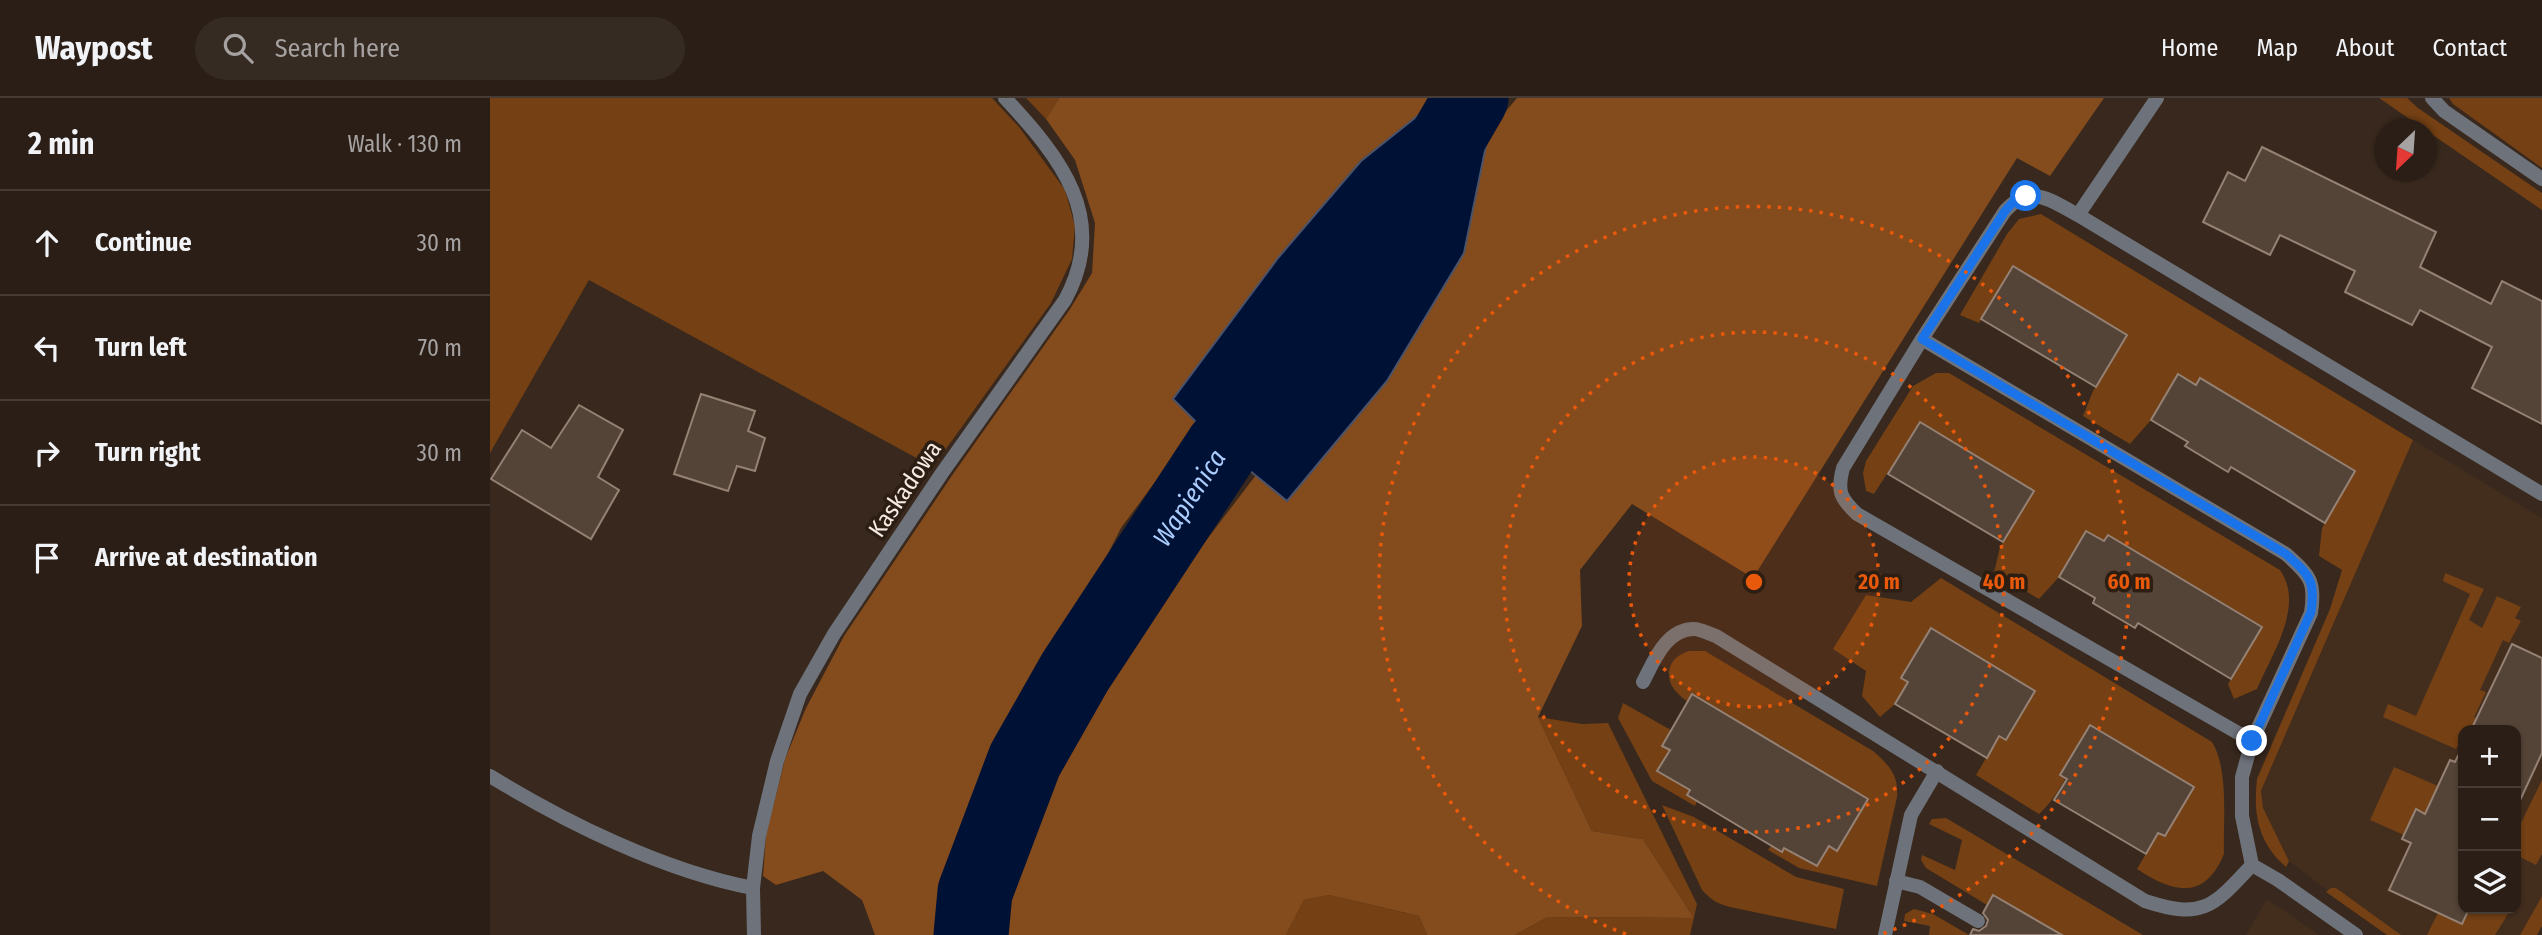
<!DOCTYPE html>
<html lang="en">
<head>
<meta charset="utf-8">
<style>
  :root { --surface:#2a1e16; --page:#362b23; --text:#f1f3f6; --muted:#a5a2a1; --line:#463c35 }
  body { margin:0; font-family:"Fira Sans Condensed",sans-serif; background:var(--page); color:var(--text) }
  .controls { position:absolute; right:21px; bottom:21px; display:grid; overflow:hidden; border-radius:14px; box-shadow:0 2px 5px #0004 }
  .controls button { width:63px; height:63px; display:grid; place-items:center; padding:0; border:0; border-bottom:2px solid var(--line); background:var(--surface); color:var(--text); font:35px sans-serif }
  .compass { position:absolute; left:1884px; top:21px; width:63px; height:63px; border-radius:50%; background:var(--surface); box-shadow:0 2px 5px #0004; rotate:205deg }
  .stop { position:absolute; width:21px; height:21px; margin:-16px; border:5px solid #1a73e8; border-radius:50%; background:#fff }
  .stop.end { background:#1a73e8; border-color:#fff; box-shadow:0 2px 7px #0008 }
  .list { margin:0; padding:0; list-style:none }
  h2 { display:flex; justify-content:space-between; align-items:center; height:91px; margin:0; padding:0 28px; font-size:30px }
  h2 small { font-size:23px; font-weight:400; color:var(--muted) }
  .list li { display:grid; grid-template-columns:46px 1fr auto; gap:21px; align-items:center; box-sizing:border-box; height:105px; padding:0 28px; border-top:2px solid var(--line) }
  .list b { display:block; font-size:26px; white-space:nowrap }
  .list em { font-size:23px; font-style:normal; color:var(--muted) }
  .icon { flex:none; width:38px; height:38px; fill:none; stroke:currentColor; stroke-width:2; stroke-linecap:round; stroke-linejoin:round }
  .map { position:relative; flex:none; width:2052px; height:837px; overflow:hidden }
  header { display:flex; align-items:center; gap:42px; box-sizing:border-box; height:98px; padding:0 35px; background:var(--surface); border-bottom:2px solid var(--line) }
  header strong { font-size:33px }
  nav { display:flex; gap:38px; margin-inline-start:auto; font-size:24px }
  .search { width:490px; height:63px; background:var(--page); display:flex; align-items:center; gap:18px; box-sizing:border-box; padding:0 24px; border-radius:38px; color:var(--muted); font-size:26px }
  main { display:flex }
  aside { flex:1; background:var(--surface) }
  .map>svg:first-child { display:block }
</style>
</head>
<body>
<header>
<strong>Waypost</strong>
<div class="search"><svg class="icon" aria-label="search" viewBox="0 0 24 24"><circle cx="10" cy="10" r="6"/><path d="M15 15l6 6"/></svg>Search here</div>
<nav><a>Home</a><a>Map</a><a>About</a><a>Contact</a></nav>
</header>
<main>
<aside>
<h2>2 min<small>Walk · 130 m</small></h2>
<ul class="list">
<li><svg class="icon" aria-label="ahead" viewBox="0 0 24 24"><path d="M12 20V5M6 11l6-6 6 6"/></svg><div><b>Continue</b></div><em>30 m</em></li>
<li><svg class="icon" aria-label="left" viewBox="0 0 24 24"><path d="M17 20v-9H6M10 6l-5 5 5 5"/></svg><div><b>Turn left</b></div><em>70 m</em></li>
<li><svg class="icon" aria-label="right" viewBox="0 0 24 24"><path d="M7 20v-9h11M14 6l5 5-5 5"/></svg><div><b>Turn right</b></div><em>30 m</em></li>
<li><svg class="icon" aria-label="arrive" viewBox="0 0 24 24"><path d="M6 21V4h12l-3 4 3 4H6"/></svg><div><b>Arrive at destination</b></div></li>
</ul>
</aside>
<div class="map">
<svg width="2052" height="837" viewBox="0 0 2052 837">
  <rect width="100%" height="100%" fill="#38281d"/>
  <g fill="#432e1e" fill-rule="evenodd">
    <path d="M1923 342 2052 420V798L2030 837H1897L1799 763 1772 710 1771 694ZM1973 632H2026V811H1973Z"/>
    <path d="M1777 801 1829 837H1756Z"/>
  </g>
  <g fill="#744014">
    <path d="M0 0H502L529 29 575 92 585 128 582 161 561 205 443 369 99 182 0 355Z"/>
    <path d="M536 0H569L556 21Z"/>
    <path d="M1889 0H1917L1928 10 2052 95V112Z"/>
    <path d="M1959 0H2052V70L1963 6Z"/>
    <path d="M1551 116 1923 342 1771 693 1773 710 1799 763 1796 769C1768 745 1763 716 1767 681L1840 511 1852 472 1829 458 1832 430 1865 373 1710 280 1706 287 1689 276 1661 322 1640 346 1593 318 1603 293 1637 237 1523 168 1489 225 1470 217 1517 136 1529 121Z"/>
    <path d="M1446 275H1459L1790 472C1815 507 1782 556 1767 591L1744 601 1738 586 1772 528 1618 437 1614 443 1597 433 1569 479 1549 501 1504 475 1510 449 1544 393 1430 324 1384 396 1376 393 1373 375 1376 363 1423 288Z"/>
    <path d="M1955 475 1994 491 1979 522 1992 530 2007 498 2031 509 2025 520 2031 523 2019 545 2013 542 1990 592 1996 594 1984 619 2011 632H1973V641H1971L1966 651 1893 619 1898 606 1926 618 1980 496 1953 483Z"/>
    <path d="M1451 480 1722 644C1739 671 1733 724 1734 756 1714 804 1682 794 1647 771L1668 735 1675 738 1704 689 1628 648 1630 644 1600 627C1584 658 1576 691 1549 716L1486 677 1509 638 1516 642 1545 593 1516 575 1412 580 1418 584 1405 606 1390 619 1372 598 1376 573 1343 551 1376 497 1421 504Z"/>
    <path d="M1199 553H1215L1225 559 1383 653C1399 667 1409 677 1407 699L1387 788 1309 770 1278 752 1281 748 1291 754 1294 750 1327 768 1339 748 1347 752 1318 671 1320 666C1300 654 1280 640 1259 630 1237 620 1177 606 1179 575 1180 562 1188 557 1199 553Z"/>
    <path d="M1133 605 1181 632 1172 648 1180 652 1168 673 1200 692 1197 697 1207 703 1205 708 1162 683 1128 620Z"/>
    <path d="M1048 619 1092 626 1118 625 1207 806 1200 837H1025L1058 819 1204 820 1153 741 1102 733Z"/>
    <path d="M1904 669 1948 688 1935 716 1926 712 1914 737 1880 722Z"/>
    <path d="M2052 682V756L2046 767 2026 757V735Z"/>
    <path d="M1172 707 1204 719 1306 779 1354 791 1346 831 1240 809C1228 806 1221 802 1212 792Z"/>
    <path d="M1456 720 1653 837H1571L1504 797 1497 807 1436 770 1431 762 1432 757 1465 772 1472 742 1439 726 1442 721Z"/>
    <path d="M1841 790H1846L1911 837H1897L1836 794Z"/>
    <path d="M839 797 929 818 937 837H796L814 802Z"/>
    <path d="M2052 798V828L2047 837H2030Z"/>
    <path d="M1424 811 1443 816 1479 837H1439L1440 828 1414 823 1415 816Z"/>
    <path d="M1979 811H2021L2005 837H1937L1948 815 1972 826Z"/>
  </g>
  <g fill="#844b1c">
    <path d="M569 0H950L870 63 788 160 683 301 708 326 631 430 518 653 467 789 461 837H385L372 802 333 773 286 787 273 778 276 737 295 661 316 610 354 538 463 376 580 211 602 175 605 125 585 62 556 21Z"/>
    <path d="M1027 0H1614L1560 78 1527 60 1263 480 1142 406 1090 472 1092 528 1048 619 1102 733 1153 741 1204 820 1058 819 1025 837H937L929 818 839 797 814 802 796 837H505L510 786 605 588 766 377 798 402 974 155 999 33Z"/>
  </g>
  <path fill="#001136" stroke="#4a536a" stroke-width="2" d="M950 0H955L999 33 974 155 897 283 797 403 732 350 683 301 788 160 871 63Z"/>
  <g fill="none" stroke-linecap="round" stroke-linejoin="round">
    <g stroke="#001136" stroke-width="75">
      <path d="M921 103 981 0"/>
      <path id="s1" d="M481 837 485 794 535 662 585 574 732 350 801 273"/>
    </g>
  </g>
  <g fill="#544337" stroke="#958275" stroke-width="2">
    <path d="M1772 49 1946 134 1930 169 2001 206 2012 183 2052 203V326L1982 290 2002 249 1930 212 1922 227 1855 194 1865 173 1790 137 1780 157 1713 124 1738 74 1755 83Z"/>
    <path d="M1523 168 1637 237 1606 289 1491 221Z"/>
    <path d="M1688 276 1706 287 1710 280 1865 373 1835 425 1741 369 1738 374 1695 348 1698 344 1661 322Z"/>
    <path d="M211 296 265 313 258 333 275 340 265 373 247 368 238 393 184 376Z"/>
    <path d="M89 307 133 332 108 379 129 392 101 441 1 381 32 332 61 350Z"/>
    <path d="M1430 324 1544 393 1513 444 1398 376Z"/>
    <path d="M1596 433 1614 443 1618 437 1772 529 1741 581 1648 525 1645 530 1623 517 1603 505 1605 500 1569 479Z"/>
    <path d="M1441 530 1545 593 1516 642 1509 638 1497 660 1405 606 1418 584 1411 580Z"/>
    <path d="M2022 546 2052 560V655L2026 711V632H1981Z"/>
    <path d="M1202 596 1378 701 1347 753 1339 748 1327 768 1294 750 1292 754 1197 697 1200 692 1167 673 1180 652 1172 648Z"/>
    <path d="M1600 627 1704 689 1675 738 1668 735 1656 756 1564 702 1577 681 1570 677Z"/>
    <path d="M1973 648V811H1979L1972 826 1899 792 1921 745 1912 741 1926 711 1935 716 1960 662 1965 664Z"/>
    <path d="M1503 797 1572 837H1480L1483 831 1489 833 1496 828 1498 822 1493 815Z"/>
  </g>
  <g fill="none" stroke-linecap="round" stroke-linejoin="round">
    <g stroke="#6e737b" stroke-width="14">
      <path d="M1588 117 1667 0"/>
      <path d="M1432 241 1353 370C1347 393 1350 400 1367 416L1762 643"/>
      <path d="M1153 584C1164 563 1176 531 1204 531 1211 531 1219 536 1226 538L1655 803C1713 822 1723 809 1762 767"/>
      <path d="M0 678C77 725 174 773 263 790"/>
      <path d="M1406 783 1430 789 1488 823"/>
      <path d="M1395 837 1421 717 1447 673"/>
      <path d="M1866 837 1788 782 1762 767 1752 718V679L1762 643 1821 515C1826 482 1819 477 1796 456L1432 241 1515 113C1540 85 1560 102 1588 117L2052 396"/>
    </g>
    <g stroke="#6e737b" stroke-width="14">
      <path d="M1942 0 1954 13 2052 81"/>
      <path d="M264 837 263 790 269 738 287 663 310 596 344 536 452 375 575 202C620 120 570 59 515 0"/>
    </g>
  </g>
  <g fill="none" stroke-linecap="round" stroke-linejoin="round">
    <path stroke="#1a73e8" stroke-width="9" d="M1536 98 1525 102 1515 113 1432 241 1796 456C1819 477 1826 482 1821 514L1762 643"/>
  </g>
  <circle cx="1264" cy="484" r="125" fill="#e8590c" fill-opacity=".12"/>
  <g fill="none" stroke="#e8590c" stroke-width="3.5" stroke-dasharray="3.5 7">
    <circle cx="1264" cy="484" r="125"/>
    <circle cx="1264" cy="484" r="250"/>
    <path d="M1136 836A375 375 0 1 1 1392 836"/>
  </g>
  <g text-anchor="middle" dominant-baseline="central" stroke-width="7" stroke-linejoin="round" paint-order="stroke">
    <g font-size="24" fill="#f7ece4" stroke="#2d1e13">
      <text transform="translate(415 391) rotate(-56)">Kaskadowa</text>
    </g>
    <g font-size="26" font-style="italic" fill="#abcdfd" stroke="#2d1e13">
      <text stroke="none"><textPath href="#s1" startOffset="494">Wapienica</textPath></text>
    </g>
  </g>
  <circle cx="1264" cy="484" r="10" fill="#e8590c" stroke="#2d1e13" stroke-width="3.5"/>
  <g font-size="21" text-anchor="middle" font-weight="bold" fill="#e8590c" stroke="#2d1e13" stroke-width="7" stroke-linejoin="round" paint-order="stroke">
    <text x="1389" y="491">20 m</text>
    <text x="1514" y="491">40 m</text>
    <text x="1639" y="491">60 m</text>
  </g>
</svg>
<div class="controls">
<button>+</button>
<button>−</button>
<button><svg class="icon" aria-label="layers" viewBox="0 0 24 24"><path d="M12 4l9 5-9 5-9-5zM3 14l9 5 9-5"/></svg></button>
</div>
<svg class="compass" viewBox="-18 -18 36 36"><path d="M0-13l5 13h-10z" fill="#e53935"/><path d="M0 13l5-13h-10z" fill="#a5a2a1"/></svg>
<div class="stop" style="left:1536px;top:98px"></div>
<div class="stop end" style="left:1762px;top:643px"></div>
</div>
</main>
</body>
</html>
